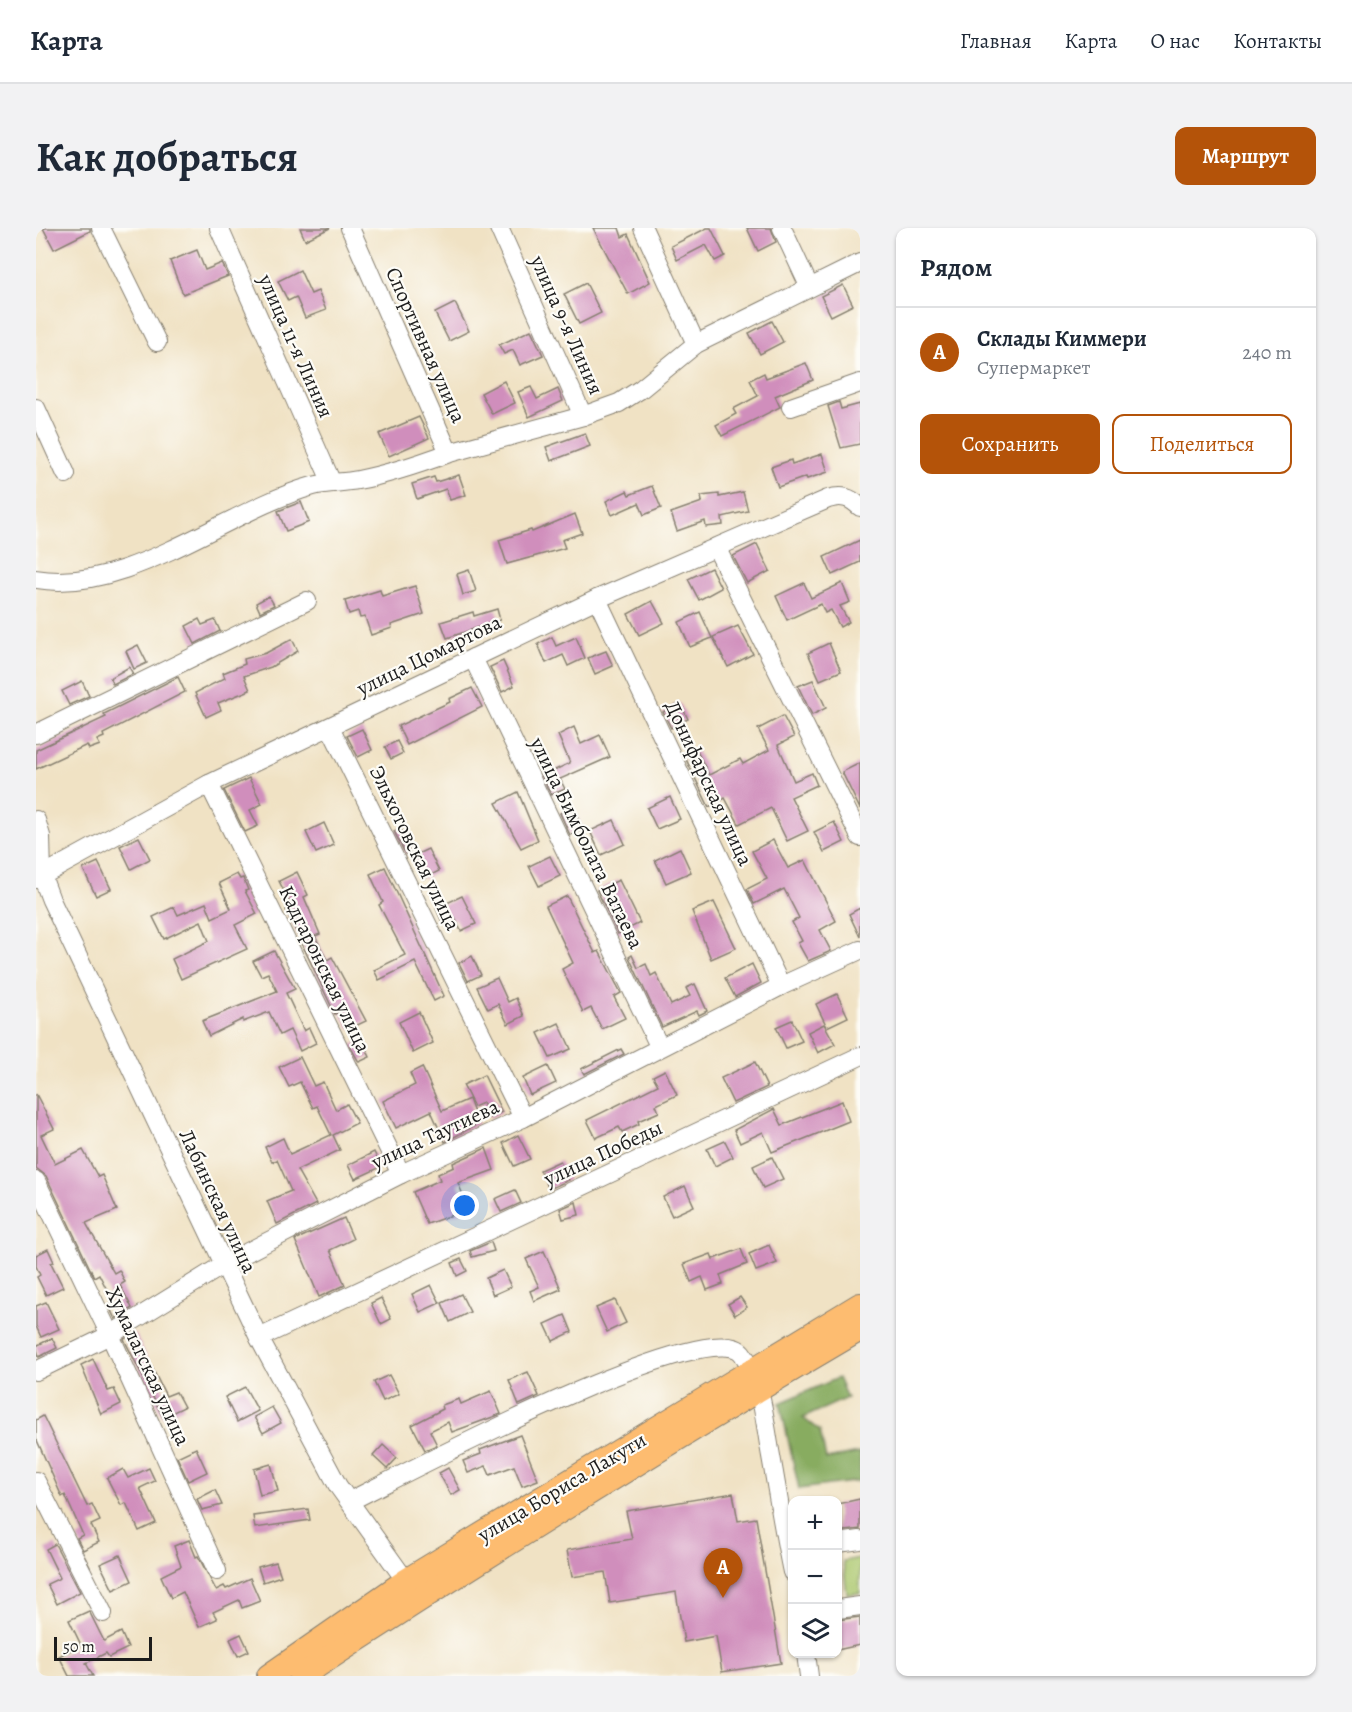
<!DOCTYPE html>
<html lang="ru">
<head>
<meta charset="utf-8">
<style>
  :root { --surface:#fff; --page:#f2f2f3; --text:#1f2937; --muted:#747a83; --line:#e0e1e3; --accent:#b45309 }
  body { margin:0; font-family:Alegreya,serif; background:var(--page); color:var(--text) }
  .controls { position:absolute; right:18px; bottom:18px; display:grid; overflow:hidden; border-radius:12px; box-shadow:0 2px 4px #0004 }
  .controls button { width:54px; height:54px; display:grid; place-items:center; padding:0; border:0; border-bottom:2px solid var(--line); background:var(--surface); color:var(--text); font:30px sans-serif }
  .scale { position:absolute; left:18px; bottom:15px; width:98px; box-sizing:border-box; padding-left:6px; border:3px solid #1c1c1c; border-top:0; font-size:16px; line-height:21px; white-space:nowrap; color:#1c1c1c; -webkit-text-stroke:4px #fdfcf7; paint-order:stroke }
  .you { position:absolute; left:429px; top:978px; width:21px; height:21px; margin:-15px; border:4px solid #fff; border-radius:50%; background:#1a73e8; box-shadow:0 0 0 9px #1a73e833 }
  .badge { display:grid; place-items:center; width:39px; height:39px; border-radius:50%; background:var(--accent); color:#fff; font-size:20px; font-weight:700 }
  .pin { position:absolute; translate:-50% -50px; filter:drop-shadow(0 2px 3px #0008) }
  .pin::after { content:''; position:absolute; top:32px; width:21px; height:18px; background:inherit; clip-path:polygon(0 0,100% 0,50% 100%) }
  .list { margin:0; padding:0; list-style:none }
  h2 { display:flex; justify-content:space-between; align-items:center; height:78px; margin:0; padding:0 24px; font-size:26px }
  h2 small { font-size:20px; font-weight:400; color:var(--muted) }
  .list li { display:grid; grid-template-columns:39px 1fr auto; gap:18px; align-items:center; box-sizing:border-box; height:90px; padding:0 24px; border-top:2px solid var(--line) }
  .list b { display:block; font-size:22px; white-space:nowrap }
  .list p { margin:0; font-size:20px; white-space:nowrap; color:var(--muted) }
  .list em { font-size:20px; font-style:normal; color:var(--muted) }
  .actions { display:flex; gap:12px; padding:18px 24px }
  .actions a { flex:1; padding:14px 0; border:2px solid var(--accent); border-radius:12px; text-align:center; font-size:21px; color:var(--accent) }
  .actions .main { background:var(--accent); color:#fff }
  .icon { flex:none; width:33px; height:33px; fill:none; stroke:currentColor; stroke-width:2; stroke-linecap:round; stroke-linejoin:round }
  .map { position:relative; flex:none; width:824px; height:1448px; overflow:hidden; border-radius:12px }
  header { display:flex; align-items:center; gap:36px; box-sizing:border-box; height:84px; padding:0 30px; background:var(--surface); border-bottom:2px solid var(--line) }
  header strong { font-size:28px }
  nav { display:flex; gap:33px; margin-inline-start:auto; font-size:21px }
  .intro { display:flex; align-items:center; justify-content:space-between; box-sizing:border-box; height:144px; padding:0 36px }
  h1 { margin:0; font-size:42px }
  .button { padding:15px 27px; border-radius:12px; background:var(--accent); color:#fff; font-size:21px; font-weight:700 }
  main { display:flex; gap:36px; padding:0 36px }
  aside { flex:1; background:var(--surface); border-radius:12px; box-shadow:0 2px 4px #0004 }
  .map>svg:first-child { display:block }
</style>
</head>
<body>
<header>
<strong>Карта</strong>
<nav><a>Главная</a><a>Карта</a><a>О нас</a><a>Контакты</a></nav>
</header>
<div class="intro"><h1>Как добраться</h1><a class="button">Маршрут</a></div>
<main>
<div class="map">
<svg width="824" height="1448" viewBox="0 0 824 1448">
  <rect width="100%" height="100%" fill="#fdfcf7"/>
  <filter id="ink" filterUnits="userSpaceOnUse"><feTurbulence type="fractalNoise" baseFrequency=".0167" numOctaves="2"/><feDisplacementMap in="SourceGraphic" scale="12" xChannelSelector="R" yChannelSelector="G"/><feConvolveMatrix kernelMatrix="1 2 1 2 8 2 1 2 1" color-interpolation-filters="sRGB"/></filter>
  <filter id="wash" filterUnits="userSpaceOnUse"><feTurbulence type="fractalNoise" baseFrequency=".008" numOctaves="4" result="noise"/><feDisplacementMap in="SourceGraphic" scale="24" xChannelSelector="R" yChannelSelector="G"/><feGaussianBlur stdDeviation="1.35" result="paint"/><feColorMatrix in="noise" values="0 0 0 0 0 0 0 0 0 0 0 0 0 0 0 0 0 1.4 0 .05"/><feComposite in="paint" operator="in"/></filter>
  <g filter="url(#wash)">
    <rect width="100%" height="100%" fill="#f0e2c4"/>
    <path fill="#abc76d" stroke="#647244" stroke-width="1.5" d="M824 1330V1365L811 1366 807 1333Z"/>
    <path fill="#88ac60" stroke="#52643e" stroke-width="1.5" d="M802 1150 811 1170 767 1190 784 1203 790 1231 824 1225V1253L763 1261 744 1175Z"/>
    <g id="blocks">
      <g fill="#d08ebc">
        <path d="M7 0H54V3L18 21Z"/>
        <path d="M264 0H294L269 12Z"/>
        <path d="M557 0H583L586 9 592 6 614 54 592 66Z"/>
        <path d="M671 0H675L689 28 679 33 670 17 641 32 635 18Z"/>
        <path d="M711 0H735L740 14 722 23Z"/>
        <path d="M161 22 169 42 186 35 192 48 147 66 134 33Z"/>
        <path d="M264 42 275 66 282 63 290 82 269 90 260 69 252 73 242 53Z"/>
        <path d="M550 55 565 85 543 96 528 66Z"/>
        <path d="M807 57 817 77 795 88 785 68Z"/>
        <path d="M419 75 433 103 413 113 399 85Z"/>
        <path d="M736 93 747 114 724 126 713 105Z"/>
        <path d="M495 102 507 127 484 137 477 122 468 126 463 117Z"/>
        <path d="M770 135 777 152 739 168 744 179 686 208 680 197 700 186 697 181 722 168 714 152 728 145 730 150Z"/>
        <path d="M468 153 479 175 456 186 445 165Z"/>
        <path d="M495 159 501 171 522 161 527 173 493 189 482 164Z"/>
        <path d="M803 174 805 181 824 176V216L805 220 792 178Z"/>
        <path d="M383 189 393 210 353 228 343 206Z"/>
        <path d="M549 205 554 218 515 233 510 219Z"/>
        <path d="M786 226 792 244 771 251 770 249 742 259 735 239 755 232 756 236Z"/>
        <path d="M423 247 430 267 414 272 410 261 381 271 376 256 398 249 400 254Z"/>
        <path d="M616 258 625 280 608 287 603 275 576 287 570 273 591 263 593 267Z"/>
        <path d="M707 264 712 283 686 289 687 297 670 299 669 293 641 303 635 285 666 274 665 268 683 266V269Z"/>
        <path d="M265 274 273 294 250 303 242 283Z"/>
        <path d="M539 286 546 305 526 312 529 320 471 336 463 312 495 302 496 304Z"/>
        <path d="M824 312V334L796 347 788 329Z"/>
        <path d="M721 316 734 343 711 355 697 328Z"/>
        <path d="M675 340 685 360 663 372 652 351Z"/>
        <path d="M433 342 440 363 427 367 421 346Z"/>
        <path d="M768 355 775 370 806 355 814 374 804 378 813 394 804 399 795 382 789 385 785 376 751 392 740 368Z"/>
        <path d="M379 358 388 386 355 397 356 400 335 407 329 389 324 390 322 383 313 386 309 373 344 362 346 368Z"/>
        <path d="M233 368 238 377 224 384 220 375Z"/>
        <path d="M616 373 628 395 603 407 592 386Z"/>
        <path d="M461 381 464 392 411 410 405 394 437 384 438 388Z"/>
        <path d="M664 384 676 410 654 419 643 394Z"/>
        <path d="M163 391 166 397 179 392 184 403 159 416 150 398Z"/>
        <path d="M702 398 717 426 692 439 677 409Z"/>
        <path d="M516 409 520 418 540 409 549 430 532 438 527 427 510 435 502 416Z"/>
        <path d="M256 411 262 423 235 439 208 448 214 462 182 475 185 482 170 489 159 465 189 450 187 445 209 436 208 431 230 425Z"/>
        <path d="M793 415 805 443 784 452 772 425Z"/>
        <path d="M102 417 111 435 98 441 90 423Z"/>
        <path d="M570 423 577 438 559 446 552 430Z"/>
        <path d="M467 433 478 458 466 464 454 439Z"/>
        <path d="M93 439 97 446 77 456 74 450Z"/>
        <path d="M142 449 149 464 67 506 68 509 61 512 64 517 53 521 51 517 0 541V522L70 489 68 486Z"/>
        <path d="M777 452 790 480 776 487 762 458Z"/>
        <path d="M46 453 53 468 33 477 26 463Z"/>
        <path d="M436 460 446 479 371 517 362 498 414 474 413 471Z"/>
        <path d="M644 475 652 491 635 500 627 484Z"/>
        <path d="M747 488 758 509 742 517 758 553 776 545 781 557 755 569 772 603 751 613 735 580 703 596 689 570 673 579 648 527 660 521 673 547 704 531 707 536 733 522 722 501Z"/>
        <path d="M538 499 545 516 564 507 574 529 524 551 529 561 515 567 506 548 534 535 522 507Z"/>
        <path d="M326 501 336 522 322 529 311 508Z"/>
        <path d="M361 513 367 525 355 531 349 519Z"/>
        <path d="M824 535V581L806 544Z"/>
        <path d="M213 550 226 576 214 582 222 598 209 604 188 562Z"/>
        <path d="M482 564 502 612 485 620 460 575Z"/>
        <path d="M634 569 644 591 621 601 611 580Z"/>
        <path d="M537 579 547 601 534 607 524 585Z"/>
        <path d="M578 592 589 616 565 627 554 603Z"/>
        <path d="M798 594 808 614 788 624 778 604Z"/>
        <path d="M288 595 298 617 280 625 270 604Z"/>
        <path d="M365 600 376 624 370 627 358 603Z"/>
        <path d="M103 609 114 631 95 641 84 618Z"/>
        <path d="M737 612 752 640 769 632 800 693 784 702 795 723 772 733 762 715 766 713 756 694 763 690 748 661 718 676 711 661 731 651 716 623Z"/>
        <path d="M644 620 655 644 630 655 619 632Z"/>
        <path d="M392 621 403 643 387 651 377 628Z"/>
        <path d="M514 628 524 648 503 658 493 638Z"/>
        <path d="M62 634 75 661 60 668 47 641Z"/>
        <path d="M349 639 408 768 398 773 379 734 343 752 338 742 369 727 343 677 347 674 334 646Z"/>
        <path d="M261 644 272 667 268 669 284 706 279 708 291 732 296 729 330 793 313 801 304 784 299 786 250 682 256 679 243 653Z"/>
        <path d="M201 646 204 651 207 650 212 662 209 663 221 686 199 697 211 721 145 751 136 731 173 713 165 693 128 711 117 689 138 679 142 687 170 675 176 690 195 681 183 655Z"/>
        <path d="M583 652 604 695 582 706 561 662Z"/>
        <path d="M426 668 440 696 425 703 419 690 407 696 400 680Z"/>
        <path d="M531 668 559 725 563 723 585 765 578 769 589 790 566 801 555 780 547 784 526 741 537 735 510 678Z"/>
        <path d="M678 674 700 720 675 731 656 683Z"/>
        <path d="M824 680V709L813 686Z"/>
        <path d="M238 723 259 761 250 765 268 803 273 800 280 815 264 823 254 802 244 807 233 784 207 794V791L173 808 166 793 241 763 232 745 225 748 217 733Z"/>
        <path d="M596 727 602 740 610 736 615 748 620 745 635 777 654 768 650 760 659 756 671 783 663 787 661 783 626 799 593 729Z"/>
        <path d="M436 728 445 747 432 753 423 735Z"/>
        <path d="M716 736 725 755 699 769 689 750Z"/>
        <path d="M461 750 472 774 480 770 488 788 472 796 462 776 452 781 441 759Z"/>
        <path d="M801 766 812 789 791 799 780 776Z"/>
        <path d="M383 784 397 815 377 825 363 794Z"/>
        <path d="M756 792 766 813 750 820 740 799Z"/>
        <path d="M523 795 535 821 514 830 502 805Z"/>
        <path d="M788 796 799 816 782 825 772 804Z"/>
        <path d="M326 812 334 829 323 834 314 818Z"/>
        <path d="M585 821 588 826 548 846 545 841Z"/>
        <path d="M264 829 278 858 287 854 300 882 311 876 321 895 297 907 304 922 261 942 280 976 241 996 231 973 255 963 241 932 236 934 229 919 247 910 254 926 295 907 281 878 277 880 264 854 253 859 243 839Z"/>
        <path d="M719 834 731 859 697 875 685 850Z"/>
        <path d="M512 838 520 855 494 867 487 850Z"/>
        <path d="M386 839 406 883 433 871 442 896 409 914 395 883 360 900 347 873 379 857 374 845Z"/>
        <path d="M629 842 641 867 620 877 623 884 602 893 603 896 586 904 583 899 560 910 551 892 622 857 617 848Z"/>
        <path d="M448 847 466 884 454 890 447 875 438 879 427 857Z"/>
        <path d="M0 866 18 901 5 907 19 936 47 922 62 949 66 947 81 982 50 995 78 1045 83 1042 89 1054 84 1057 96 1080 79 1091 72 1076 77 1074 63 1046 58 1049 10 948 0 940Z"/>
        <path d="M806 873 813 893 736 924 727 904 704 915 698 902 738 881 746 897Z"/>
        <path d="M482 907 494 931 478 938 467 915Z"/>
        <path d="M689 913 697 929 679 938 671 921Z"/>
        <path d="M450 920 458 942 422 955 433 981 391 996 377 964 404 952 402 946 418 939 417 935Z"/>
        <path d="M338 924 345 939 319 951 312 937Z"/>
        <path d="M736 929 747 951 727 960 717 938Z"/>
        <path d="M524 933 533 952 513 961 504 942Z"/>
        <path d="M649 958 658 978 636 988 627 969Z"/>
        <path d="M479 962 485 975 465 984 459 971Z"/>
        <path d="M540 974 543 987 527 991 524 981Z"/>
        <path d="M308 990 317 1011 294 1022 309 1057 283 1069 259 1012Z"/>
        <path d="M455 1014 458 1023 436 1029 434 1023Z"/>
        <path d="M733 1017 741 1035 720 1043 713 1026Z"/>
        <path d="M12 1021 18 1034 15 1035 27 1059 10 1067 1 1049 4 1047 0 1038V1027Z"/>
        <path d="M705 1021 711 1036 684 1047 687 1056 671 1062 666 1049 655 1054 648 1036 675 1026 677 1031Z"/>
        <path d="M508 1023 525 1061 498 1073 494 1063 503 1059 490 1031Z"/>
        <path d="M425 1031 431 1043 421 1048 416 1035Z"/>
        <path d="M467 1042 475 1059 457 1067 450 1050Z"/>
        <path d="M395 1057 404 1075 384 1084 376 1066Z"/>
        <path d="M425 1066 434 1084 414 1094 406 1075Z"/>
        <path d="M704 1069 711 1079 699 1087 692 1076Z"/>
        <path d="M345 1070 355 1091 345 1096 335 1075Z"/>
        <path d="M579 1072 590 1095 571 1104 560 1080Z"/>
        <path d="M10 1074 23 1101 5 1109 0 1098V1078Z"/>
        <path d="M529 1087 536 1104 517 1113 509 1096Z"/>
        <path d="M99 1105 130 1168 140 1164 148 1179 127 1189 88 1111Z"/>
        <path d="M16 1110 21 1120 3 1129 0 1118Z"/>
        <path d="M57 1131 72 1163 78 1161 85 1176 65 1186 45 1137Z"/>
        <path d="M492 1144 503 1168 483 1177 473 1152Z"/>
        <path d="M353 1147 363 1166 347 1173 338 1154Z"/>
        <path d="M209 1159 222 1183 201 1194 189 1169Z"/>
        <path d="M455 1163 465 1186 416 1204 412 1194 394 1203 401 1217 389 1222 376 1197 407 1181 406 1177 423 1171 425 1176Z"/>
        <path d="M236 1179 245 1195 227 1205 218 1189Z"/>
        <path d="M7 1188 51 1278 56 1276 64 1293 55 1297 63 1314 47 1322 41 1310 47 1307 29 1267 26 1269 0 1210V1192Z"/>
        <path d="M484 1207 502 1252 486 1258 478 1238 454 1247 450 1238 432 1245 427 1233 445 1226 444 1222Z"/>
        <path d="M347 1217 361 1230 351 1241 337 1228Z"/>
        <path d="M160 1220 171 1244 152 1253 141 1229Z"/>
        <path d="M235 1236 242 1263 224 1267 218 1241Z"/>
        <path d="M113 1240 119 1253 104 1260 120 1295 103 1303 90 1275 85 1277 71 1250 87 1241 92 1250Z"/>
        <path d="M412 1240 424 1262 415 1267 403 1245Z"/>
        <path d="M179 1262 186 1277 166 1282 161 1271Z"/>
        <path d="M697 1265 702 1293 720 1290 745 1435 686 1444 680 1408 648 1414 640 1364 574 1375 569 1344 536 1349 531 1322 596 1311 590 1283Z"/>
        <path d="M824 1271V1301L801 1304V1276Z"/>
        <path d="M272 1281 274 1292 219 1300 217 1288Z"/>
        <path d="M153 1312 160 1329 162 1328 180 1362 188 1358 190 1361 214 1350 224 1373 206 1380 203 1372 177 1384 181 1391 163 1399 147 1364 135 1370 125 1348 145 1338 138 1318Z"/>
        <path d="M19 1316 44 1364 21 1376 11 1356 24 1350 10 1321Z"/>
        <path d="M84 1327 96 1353 77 1362 64 1336Z"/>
        <path d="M240 1334 245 1348 227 1354 222 1339Z"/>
        <path d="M53 1383 68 1413 85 1404 92 1420 73 1429 70 1425 50 1435 57 1448H33L23 1428 45 1417 33 1392Z"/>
        <path d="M824 1389V1417L801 1422V1392Z"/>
        <path d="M205 1406 213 1423 202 1428 194 1411Z"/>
      </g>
    </g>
  </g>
  <g filter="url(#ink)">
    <use href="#blocks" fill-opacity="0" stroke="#867f70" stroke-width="1.5"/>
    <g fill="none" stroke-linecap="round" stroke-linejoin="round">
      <defs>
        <g id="minor">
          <path d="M65 0 121 114"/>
          <path d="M183 0 296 255"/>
          <path d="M314 0 413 225 547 188"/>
          <path d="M463 0 547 188 583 175 605 161 660 116 824 35"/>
          <path d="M607 0 660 116"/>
          <path d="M746 0 773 58"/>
          <path d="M755 179 824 155"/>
          <path d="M0 180 30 246"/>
          <path d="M680 319 824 609"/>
          <path d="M0 351C92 367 190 282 277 258 291 254 307 255 322 252 354 246 383 236 413 225"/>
          <path d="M561 371 745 758"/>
          <path d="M437 430 623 818"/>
          <path d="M294 499 487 890"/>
          <path d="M0 506 271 373"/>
          <path d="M173 556 365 946"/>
          <path d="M0 592 5 608 6 648 15 672 223 1110 302 1258 370 1353"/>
          <path d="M0 651 173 556 561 371 792 271C806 267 814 269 824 279"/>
          <path d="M0 953 74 1107 181 1343"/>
          <path d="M223 1110 824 828"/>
          <path d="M0 1143 74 1107 187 1037 229 1015 365 946 487 890 745 758 824 722"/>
          <path d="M0 1253 67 1385"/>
          <path d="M314 1273C362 1249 673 1084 706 1125 726 1150 729 1197 735 1228 742 1267 748 1306 756 1344"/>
          <path d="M802 1315 824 1312"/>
          <path d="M802 1381 824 1378"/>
          <path d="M770 1426 773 1448"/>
        </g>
        <g id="major">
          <path d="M233 1448 370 1353 824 1077"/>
          <path d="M265 1448C449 1328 635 1212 824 1101"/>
        </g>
      </defs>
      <use href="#minor" stroke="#867f70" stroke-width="20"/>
      <use href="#major" stroke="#867f70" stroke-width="26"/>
      <use href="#minor" stroke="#fff" stroke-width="18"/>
      <use href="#major" stroke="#fdbc70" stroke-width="24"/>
    </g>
  </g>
  <g text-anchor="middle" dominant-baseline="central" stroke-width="4.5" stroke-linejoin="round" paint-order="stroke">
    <g font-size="21" fill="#1c1c1c" stroke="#fdfcf7">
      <text transform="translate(531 97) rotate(66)">улица 9-я Линия</text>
      <text transform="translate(390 117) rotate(66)">Спортивная улица</text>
      <text transform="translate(260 118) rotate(66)">улица 11-я Линия</text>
      <text transform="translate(393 427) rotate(-26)">улица Цомартова</text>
      <text transform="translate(673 555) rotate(65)">Донифарская улица</text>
      <text transform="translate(551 615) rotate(64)">улица Бимболата Ватаева</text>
      <text transform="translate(379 620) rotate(64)">Эльхотовская улица</text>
      <text transform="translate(289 741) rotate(64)">Кадгаронская улица</text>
      <text transform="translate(399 906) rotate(-25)">улица Таутиева</text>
      <text transform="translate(567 925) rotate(-25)">улица Победы</text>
      <text transform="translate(182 973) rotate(65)">Лабинская улица</text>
      <text transform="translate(112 1138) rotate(65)">Хумалагская улица</text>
      <text transform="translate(526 1259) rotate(-31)">улица Бориса Лакути</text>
    </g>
  </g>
</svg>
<div class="controls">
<button>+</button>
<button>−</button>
<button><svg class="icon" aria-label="layers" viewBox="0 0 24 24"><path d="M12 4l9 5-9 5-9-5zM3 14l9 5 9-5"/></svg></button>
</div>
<div class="scale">50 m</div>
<div class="you"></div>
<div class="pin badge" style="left:687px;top:1370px">A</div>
</div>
<aside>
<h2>Рядом<small></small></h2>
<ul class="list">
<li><span class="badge">A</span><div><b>Склады Киммери</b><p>Супермаркет</p></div><em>240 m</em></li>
</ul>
<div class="actions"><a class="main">Сохранить</a><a>Поделиться</a></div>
</aside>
</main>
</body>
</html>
